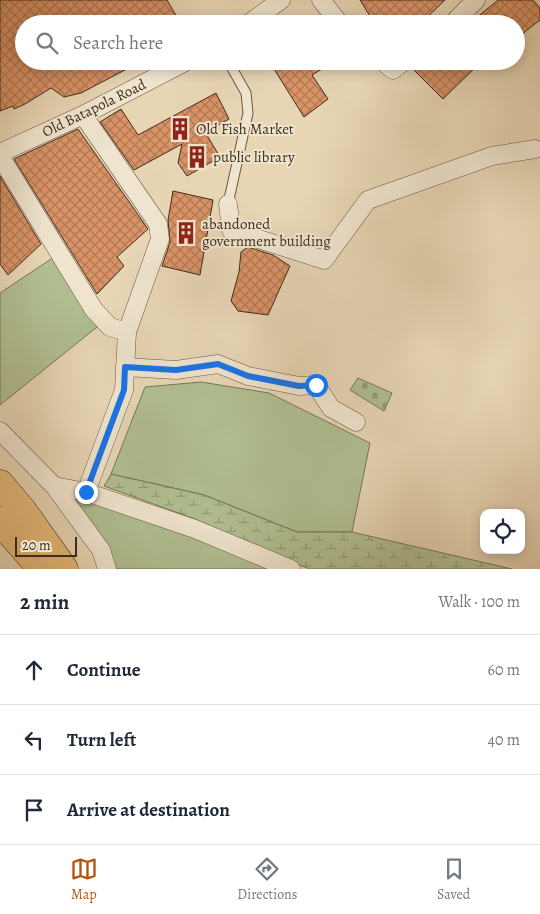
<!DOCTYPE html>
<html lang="en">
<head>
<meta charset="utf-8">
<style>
  :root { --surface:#fff; --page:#f6f6f7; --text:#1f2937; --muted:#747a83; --line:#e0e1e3; --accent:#b45309 }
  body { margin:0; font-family:Alegreya,serif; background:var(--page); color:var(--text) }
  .controls { position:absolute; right:15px; bottom:15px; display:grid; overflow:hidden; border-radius:10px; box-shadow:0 2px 12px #0003 }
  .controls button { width:45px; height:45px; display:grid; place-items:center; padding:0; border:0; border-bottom:1px solid var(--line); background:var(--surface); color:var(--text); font:25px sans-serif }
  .scale { position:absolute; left:15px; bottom:12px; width:62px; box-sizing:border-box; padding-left:5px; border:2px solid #412d1e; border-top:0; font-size:14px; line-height:18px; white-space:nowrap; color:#412d1e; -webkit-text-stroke:4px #efe4ce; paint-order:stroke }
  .stop { position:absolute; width:15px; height:15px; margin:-11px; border:4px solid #1a73e8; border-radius:50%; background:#fff }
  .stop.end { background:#1a73e8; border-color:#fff; box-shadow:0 1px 5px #0008 }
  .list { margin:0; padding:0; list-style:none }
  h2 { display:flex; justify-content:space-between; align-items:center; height:65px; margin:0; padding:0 20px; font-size:21px }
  h2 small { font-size:16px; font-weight:400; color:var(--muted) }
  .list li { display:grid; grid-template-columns:32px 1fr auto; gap:15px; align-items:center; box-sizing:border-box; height:70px; padding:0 20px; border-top:1px solid var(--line) }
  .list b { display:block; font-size:19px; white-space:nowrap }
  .list em { font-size:16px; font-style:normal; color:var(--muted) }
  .icon { flex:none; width:28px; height:28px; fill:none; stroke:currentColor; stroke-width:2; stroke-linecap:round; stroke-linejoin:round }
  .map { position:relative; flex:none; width:540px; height:569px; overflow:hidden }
  .search { position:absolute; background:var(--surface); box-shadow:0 2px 12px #0003; left:15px; right:15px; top:15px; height:55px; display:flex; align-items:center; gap:12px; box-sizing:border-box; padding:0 18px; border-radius:28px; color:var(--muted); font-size:19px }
  .sheet { height:275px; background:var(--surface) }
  nav { display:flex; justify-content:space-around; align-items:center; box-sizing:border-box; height:70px; border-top:1px solid var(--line); background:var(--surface); font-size:14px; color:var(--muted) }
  nav a { display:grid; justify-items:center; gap:2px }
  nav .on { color:var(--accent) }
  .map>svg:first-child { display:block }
</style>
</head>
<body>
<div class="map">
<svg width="540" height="569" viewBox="0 0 540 569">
  <defs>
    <pattern id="wetland-marsh" width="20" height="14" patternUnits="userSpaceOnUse" patternTransform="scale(1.25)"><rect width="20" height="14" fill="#b0be91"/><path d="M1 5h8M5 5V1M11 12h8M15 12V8" fill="none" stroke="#919b76"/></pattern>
    <pattern id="cemetery-stones" width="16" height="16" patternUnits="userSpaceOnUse" patternTransform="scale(1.25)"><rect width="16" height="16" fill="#b0be91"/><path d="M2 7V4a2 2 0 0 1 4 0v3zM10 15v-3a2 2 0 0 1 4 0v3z" fill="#919b76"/></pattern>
    <pattern id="building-cross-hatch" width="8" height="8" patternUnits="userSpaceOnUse" patternTransform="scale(1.25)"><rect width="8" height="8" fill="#d99367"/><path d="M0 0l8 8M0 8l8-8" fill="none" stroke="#b27854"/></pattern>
  </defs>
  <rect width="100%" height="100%" fill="#e7d5b4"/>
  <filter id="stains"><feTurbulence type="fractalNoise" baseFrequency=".004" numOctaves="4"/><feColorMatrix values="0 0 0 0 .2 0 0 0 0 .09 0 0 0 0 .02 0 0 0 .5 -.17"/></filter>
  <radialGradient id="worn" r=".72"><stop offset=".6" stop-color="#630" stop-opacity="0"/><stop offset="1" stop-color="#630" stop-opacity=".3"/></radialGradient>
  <g fill="#b0be91" stroke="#787658">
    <path d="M54 257 97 327 0 405V293Z"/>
    <path d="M201 382 269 393 370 443 352 532H297L204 495 111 474 145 387Z"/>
    <path d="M54 486 115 502 288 569H110Z"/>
  </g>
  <path fill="url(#wetland-marsh)" stroke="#787658" d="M111 474 204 495 297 532H352L512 569H309L192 518 104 486Z"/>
  <path fill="url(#cemetery-stones)" stroke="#787658" d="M358 378 392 393 384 411 350 390Z"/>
  <g fill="url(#building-cross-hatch)" stroke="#412d1e">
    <path d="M0 0H167L181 24H24V61H142L81 93 64 97 51 88 25 104 14 109 13 106 0 111Z"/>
    <path d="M360 0H445L420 24H375Z"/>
    <path d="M498 0H533L540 8V20L522 34 516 28V24H469Z"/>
    <path d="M269 61H335L312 75 328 99 304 117Z"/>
    <path d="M424 61H482L443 99 414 70Z"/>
    <path d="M216 93 229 119 205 132 220 157 187 176 178 163 182 144 134 170 100 122 121 109 138 135Z"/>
    <path d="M78 129 148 229 117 257 124 266 97 294 14 159Z"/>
    <path d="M0 176 41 244 8 275 0 264Z"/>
    <path d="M173 191 213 200 200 275 162 266 170 242 168 220Z"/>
    <path d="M248 247 273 255 290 266 268 315 238 311 231 301 239 272 241 252Z"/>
  </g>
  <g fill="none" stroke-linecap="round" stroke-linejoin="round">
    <defs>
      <path id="lane" d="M228 204 248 113 246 93 228 61"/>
      <g id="street">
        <path d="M321 0 340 24"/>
        <path d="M248 24 281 0"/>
        <path d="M452 24 476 0"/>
        <path d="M382 61 393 70 404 61"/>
        <path d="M83 115 158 224 160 239 127 332 124 390 86 492"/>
        <path d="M0 153 83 115 187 61"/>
        <path d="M0 156 94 310 110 327 127 332"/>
        <path d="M228 204 231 230 324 260 368 200 492 156 535 149"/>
        <path d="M125 367 176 370 218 364 248 376 299 386 316 385 331 408 356 422"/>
        <path d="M0 431 54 486 101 550 107 569"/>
        <path d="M54 486 86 492 195 529 291 569"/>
      </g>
      <g id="highway">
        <path d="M0 484 22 510 64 569"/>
        <path d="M0 521 35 561 39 569"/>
      </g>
    </defs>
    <use href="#lane" stroke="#6a5744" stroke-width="11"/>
    <use href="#street" stroke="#6a5744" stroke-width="19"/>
    <use href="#highway" stroke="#412d1e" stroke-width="29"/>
    <use href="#lane" stroke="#efe4ce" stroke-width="9"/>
    <use href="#street" stroke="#efe4ce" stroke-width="18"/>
    <use href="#highway" stroke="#e4ba7a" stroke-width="28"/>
  </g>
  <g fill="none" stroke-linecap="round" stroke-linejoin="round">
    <path stroke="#1a73e8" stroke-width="6" d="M86 492 124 390 125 367 176 370 218 364 248 376 299 386 316 385"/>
  </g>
  <defs>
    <symbol id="building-bare" viewBox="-9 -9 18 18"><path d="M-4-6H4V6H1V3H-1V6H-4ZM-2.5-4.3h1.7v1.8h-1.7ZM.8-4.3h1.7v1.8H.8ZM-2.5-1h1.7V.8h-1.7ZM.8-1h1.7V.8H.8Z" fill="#8f2418" stroke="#efe4ce" stroke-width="2.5" paint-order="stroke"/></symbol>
  </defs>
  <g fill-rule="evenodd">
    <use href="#building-bare" x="164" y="113" width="32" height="32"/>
    <use href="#building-bare" x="181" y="141" width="32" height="32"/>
    <use href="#building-bare" x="170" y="217" width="32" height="32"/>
  </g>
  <g text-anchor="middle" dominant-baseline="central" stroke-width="4" stroke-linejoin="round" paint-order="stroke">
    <g font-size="15" fill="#412d1e" stroke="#efe4ce">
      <text transform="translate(94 108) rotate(-26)">Old Batapola Road</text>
    </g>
    <g font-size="15" fill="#412d1e" stroke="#efe4ce" text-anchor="start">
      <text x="196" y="129">Old Fish Market</text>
      <text x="213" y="157">public library</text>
      <text x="202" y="224">abandoned<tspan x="202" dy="17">government building</tspan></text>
    </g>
  </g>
  <rect width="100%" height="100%" filter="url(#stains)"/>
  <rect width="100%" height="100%" fill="url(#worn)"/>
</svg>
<div class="controls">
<button><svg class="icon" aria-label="locate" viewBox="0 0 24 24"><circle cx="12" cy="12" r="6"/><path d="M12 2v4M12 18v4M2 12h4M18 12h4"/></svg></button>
</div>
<div class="scale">20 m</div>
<div class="stop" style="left:316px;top:385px"></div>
<div class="stop end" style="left:86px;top:492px"></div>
<div class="search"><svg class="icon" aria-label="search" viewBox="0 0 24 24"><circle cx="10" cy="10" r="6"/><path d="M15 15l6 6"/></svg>Search here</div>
</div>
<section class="sheet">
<h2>2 min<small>Walk · 100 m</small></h2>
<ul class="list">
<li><svg class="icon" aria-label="ahead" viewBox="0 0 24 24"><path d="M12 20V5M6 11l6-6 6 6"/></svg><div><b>Continue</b></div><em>60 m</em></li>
<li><svg class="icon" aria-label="left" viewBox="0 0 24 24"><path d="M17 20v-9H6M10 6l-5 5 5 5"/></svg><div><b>Turn left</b></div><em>40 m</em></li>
<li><svg class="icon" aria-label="arrive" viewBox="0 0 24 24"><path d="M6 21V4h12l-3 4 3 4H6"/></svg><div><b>Arrive at destination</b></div></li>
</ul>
</section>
<nav>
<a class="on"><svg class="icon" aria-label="map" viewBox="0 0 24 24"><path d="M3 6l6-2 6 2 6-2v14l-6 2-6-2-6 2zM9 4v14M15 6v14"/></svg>Map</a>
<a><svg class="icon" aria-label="directions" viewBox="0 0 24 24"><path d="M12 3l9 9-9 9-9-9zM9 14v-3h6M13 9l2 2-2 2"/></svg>Directions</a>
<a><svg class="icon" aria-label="saved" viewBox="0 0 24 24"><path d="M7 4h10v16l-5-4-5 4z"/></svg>Saved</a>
</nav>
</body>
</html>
